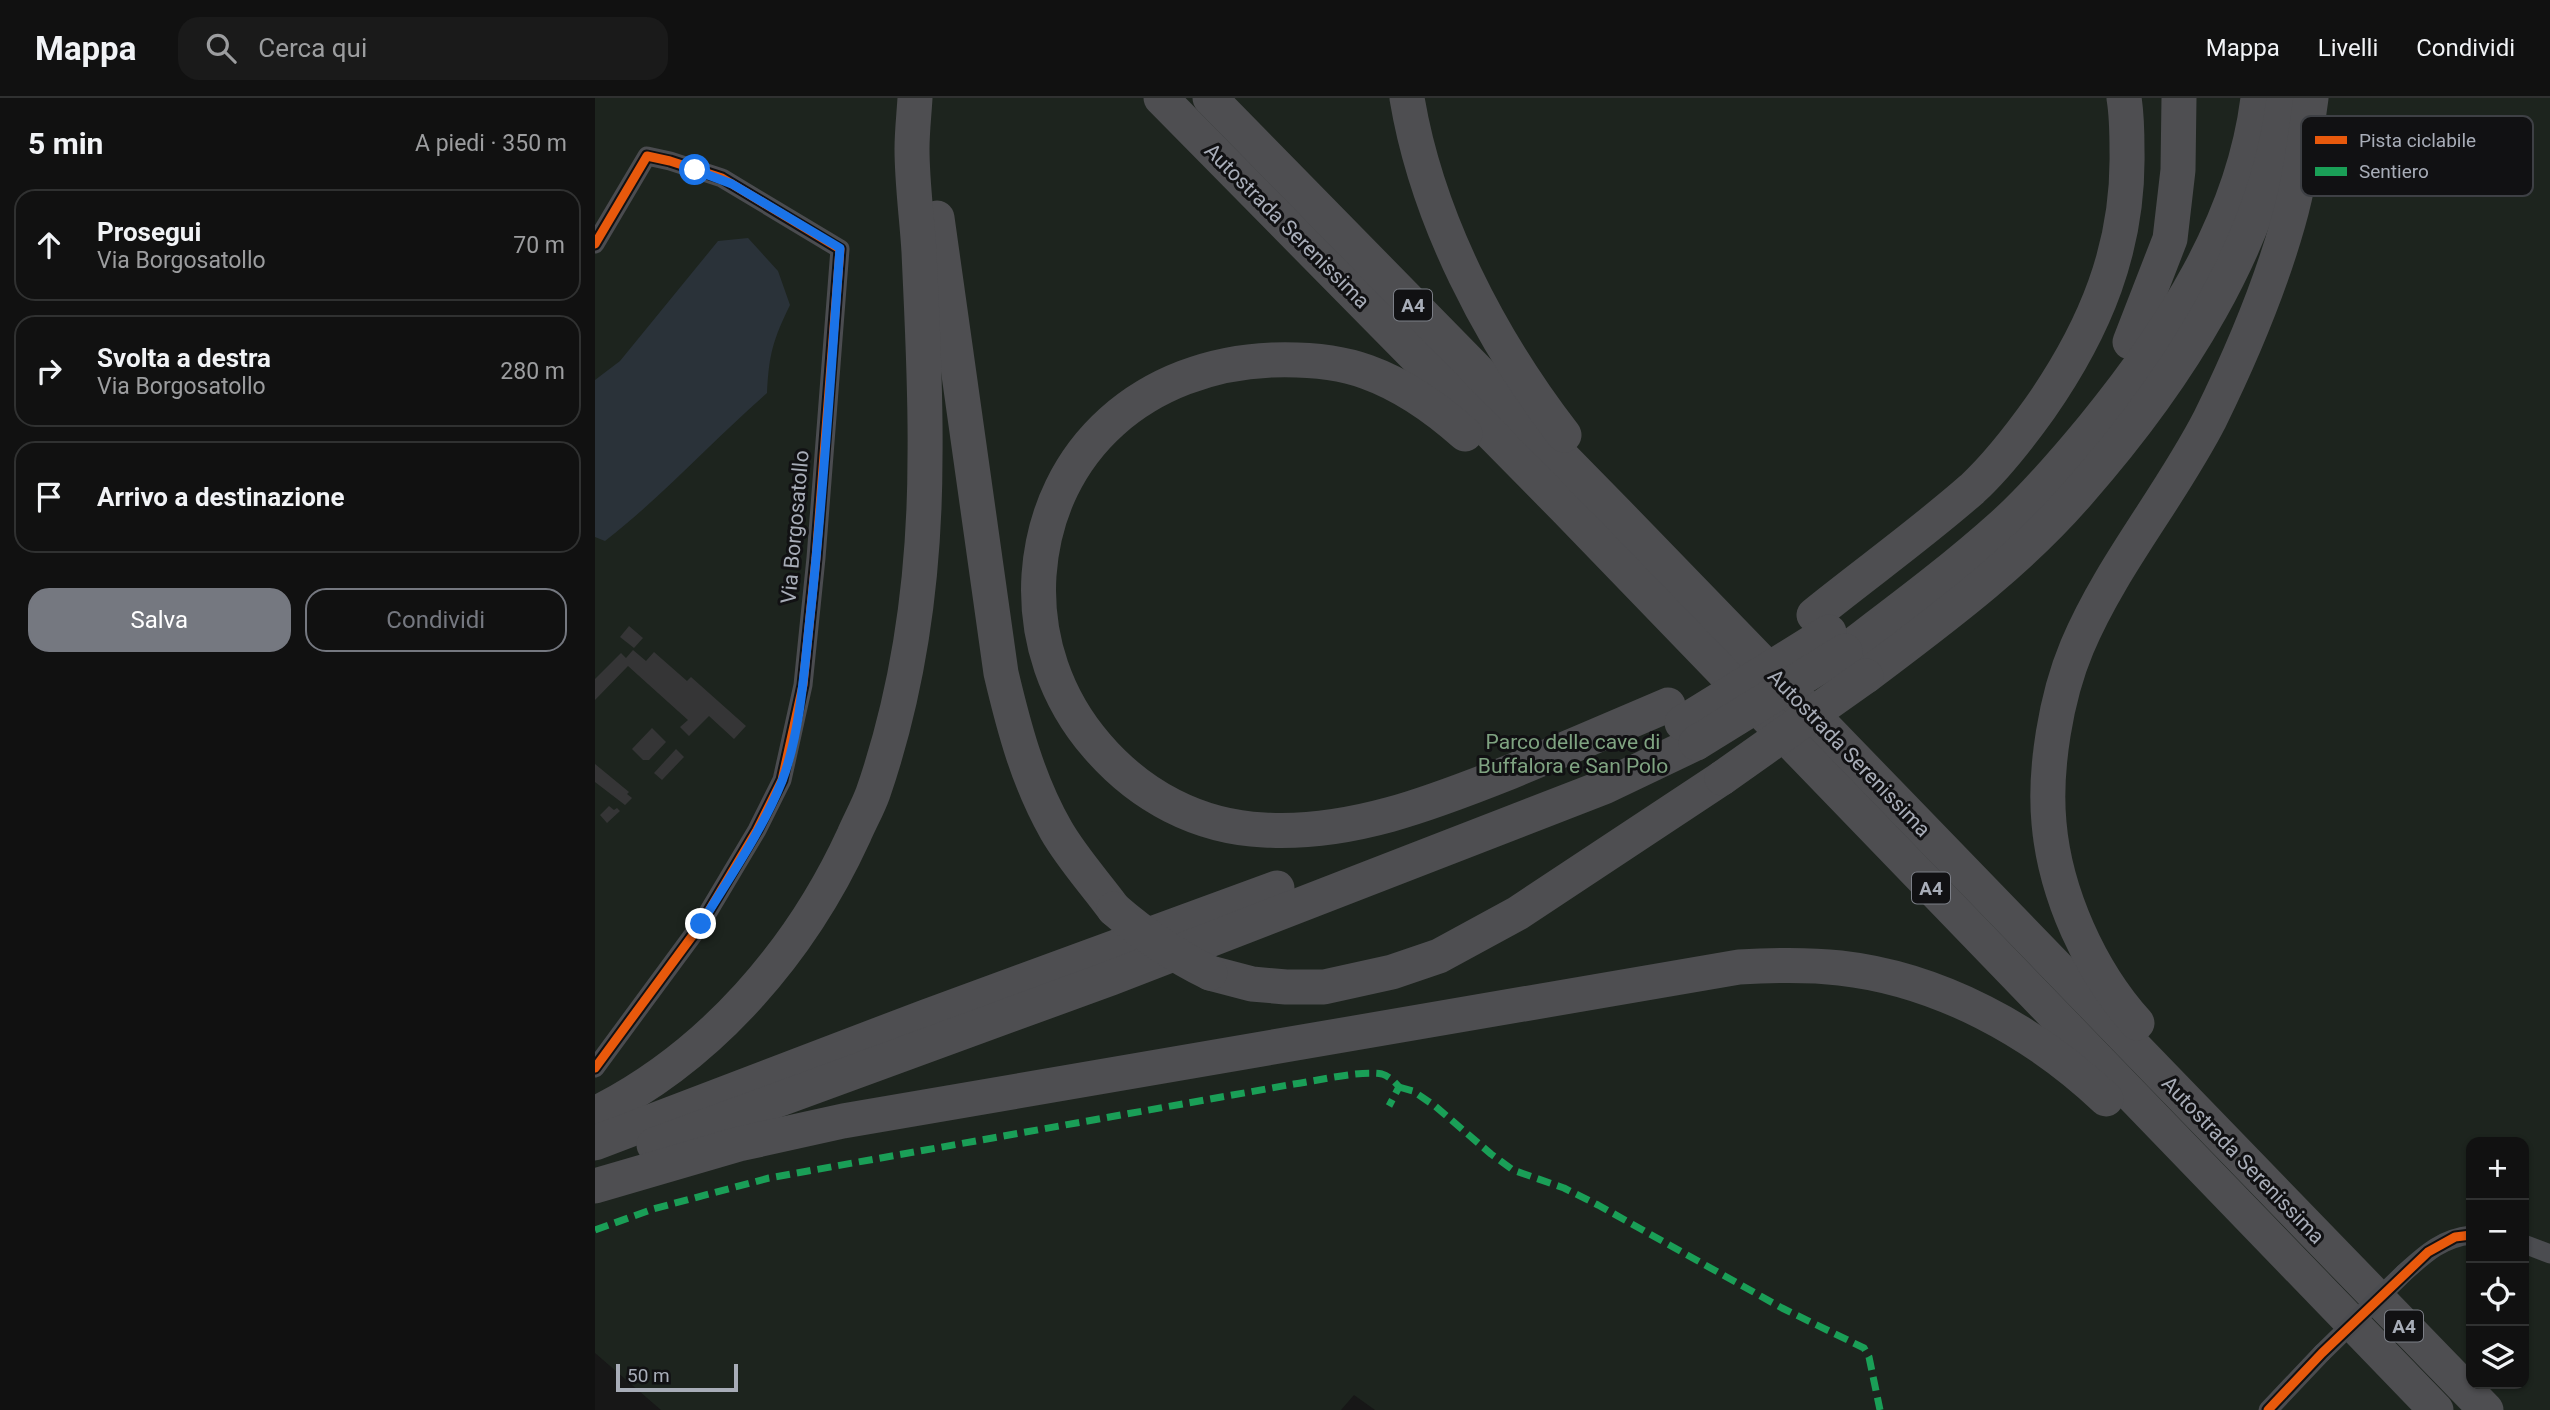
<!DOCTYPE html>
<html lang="it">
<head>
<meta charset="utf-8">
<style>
  :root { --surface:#111; --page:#1a1a1a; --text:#f1f3f6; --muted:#9c9d9f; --line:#303131; --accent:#757880 }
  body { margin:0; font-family:Roboto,sans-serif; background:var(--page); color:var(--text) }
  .controls { position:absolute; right:21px; bottom:21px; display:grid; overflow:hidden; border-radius:14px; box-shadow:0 2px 5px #0004 }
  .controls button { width:63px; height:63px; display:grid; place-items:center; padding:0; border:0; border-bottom:2px solid var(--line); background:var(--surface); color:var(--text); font:35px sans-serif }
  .scale { position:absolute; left:21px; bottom:18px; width:122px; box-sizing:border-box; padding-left:7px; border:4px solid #a8adb8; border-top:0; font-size:19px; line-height:24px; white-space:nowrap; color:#a8adb8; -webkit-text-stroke:5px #111113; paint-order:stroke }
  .stop { position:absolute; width:21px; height:21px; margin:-16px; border:5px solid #1a73e8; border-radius:50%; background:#fff }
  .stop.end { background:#1a73e8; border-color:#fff; box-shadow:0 2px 7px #0008 }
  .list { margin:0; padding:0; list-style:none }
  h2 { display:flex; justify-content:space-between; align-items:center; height:91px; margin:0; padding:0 28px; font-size:30px }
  h2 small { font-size:23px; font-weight:400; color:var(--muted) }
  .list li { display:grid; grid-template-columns:46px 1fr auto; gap:21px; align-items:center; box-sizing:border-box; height:112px; margin:0 14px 14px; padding:0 14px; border:2px solid var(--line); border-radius:21px }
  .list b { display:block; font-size:26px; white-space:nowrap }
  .list p { margin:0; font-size:23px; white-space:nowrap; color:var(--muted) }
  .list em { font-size:23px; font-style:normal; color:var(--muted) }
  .actions { display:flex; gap:14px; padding:21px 28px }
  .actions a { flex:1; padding:16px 0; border:2px solid var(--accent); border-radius:21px; text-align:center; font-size:24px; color:var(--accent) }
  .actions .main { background:var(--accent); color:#fff }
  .icon { flex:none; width:38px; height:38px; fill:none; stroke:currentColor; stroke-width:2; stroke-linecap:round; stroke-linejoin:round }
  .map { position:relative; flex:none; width:1955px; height:1312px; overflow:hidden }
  header { display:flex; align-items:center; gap:42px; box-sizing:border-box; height:98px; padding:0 35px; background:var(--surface); border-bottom:2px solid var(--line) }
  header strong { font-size:33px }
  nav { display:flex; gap:38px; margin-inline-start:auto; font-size:24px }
  .search { width:490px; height:63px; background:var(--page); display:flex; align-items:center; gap:18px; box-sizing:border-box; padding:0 24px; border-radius:21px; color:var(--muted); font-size:26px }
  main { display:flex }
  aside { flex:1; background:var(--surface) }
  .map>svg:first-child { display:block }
</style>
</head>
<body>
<header>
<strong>Mappa</strong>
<div class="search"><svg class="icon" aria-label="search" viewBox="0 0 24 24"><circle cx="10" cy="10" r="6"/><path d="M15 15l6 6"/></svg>Cerca qui</div>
<nav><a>Mappa</a><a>Livelli</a><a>Condividi</a></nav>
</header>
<main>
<aside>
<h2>5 min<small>A piedi · 350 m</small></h2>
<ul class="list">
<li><svg class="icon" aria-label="ahead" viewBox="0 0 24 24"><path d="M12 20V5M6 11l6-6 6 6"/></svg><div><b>Prosegui</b><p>Via Borgosatollo</p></div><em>70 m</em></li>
<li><svg class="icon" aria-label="right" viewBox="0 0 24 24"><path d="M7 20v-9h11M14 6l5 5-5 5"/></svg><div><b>Svolta a destra</b><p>Via Borgosatollo</p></div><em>280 m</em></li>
<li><svg class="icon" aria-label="arrive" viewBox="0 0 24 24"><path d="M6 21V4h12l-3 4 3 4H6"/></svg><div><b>Arrivo a destinazione</b></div></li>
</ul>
<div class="actions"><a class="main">Salva</a><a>Condividi</a></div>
</aside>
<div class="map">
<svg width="1955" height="1312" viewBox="0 0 1955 1312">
  <rect width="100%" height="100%" fill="#171717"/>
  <path fill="#1d241e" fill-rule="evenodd" d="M0 0H1955V1312H780L759 1297 746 1312H66L0 1255ZM1876 1044H1929V1286H1876Z"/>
  <path fill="#2a3239" d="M153 140 183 173 195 207C178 242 174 256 172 295 117 343 68 398 10 443L0 439V282L25 263 123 143Z"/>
  <g fill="#353536">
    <path d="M34 528 48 540 39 550 25 539Z"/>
    <path d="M38 552 51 563 59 554 92 583 96 579 151 628 139 641 114 618 94 638 85 629 93 622 33 568 0 602V581L26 555 31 560Z"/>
    <path d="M57 630 71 644 54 662H48L37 651Z"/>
    <path d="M81 651 89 659 67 682 59 675Z"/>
    <path d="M0 666 34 694 32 696 37 700 30 707 0 684Z"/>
    <path d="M14 708 19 712 22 710 25 713 12 725 5 717Z"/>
  </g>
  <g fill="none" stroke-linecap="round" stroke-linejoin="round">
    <g stroke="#4b4c50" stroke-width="19">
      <path d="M0 146 52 58 75 63 127 80 245 151 221 460 208 587 187 682 162 732 106 826 0 970"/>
      <path d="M1929 1146 1955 1156"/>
      <path d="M1809 1175C1830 1156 1847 1140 1876 1137"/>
      <path d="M1673 1312 1727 1255"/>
    </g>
    <g stroke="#4e4e51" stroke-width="35">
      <path d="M566 0 971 411 1841 1312"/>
      <path d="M615 0 1022 415 1891 1312"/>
      <path d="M812 0C832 120 895 241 969 337"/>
      <path d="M342 120 406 575C419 630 433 683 461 732 477 760 500 785 519 811"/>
      <path d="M1535 244 1575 141 1583 72 1584 0"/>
      <path d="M870 336C842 311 808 287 772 274 742 263 709 261 677 262 552 267 453 349 444 477 440 540 461 601 502 648 545 698 603 729 669 732 755 737 837 705 915 674 968 652 1020 630 1073 607"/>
      <path d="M1219 517C1271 475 1327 435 1377 391 1403 367 1425 338 1445 310 1500 231 1534 150 1532 53 1532 35 1532 18 1529 0"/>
      <path d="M1250 553C1304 512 1358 472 1408 427 1441 397 1470 363 1498 329 1575 235 1648 123 1663 0"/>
      <path d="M1271 578C1345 522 1423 465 1484 394 1578 287 1673 145 1689 0"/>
      <path d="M615 875 657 886 691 889H729L797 874 844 858 923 815 1127 680"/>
      <path d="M1542 925C1495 873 1460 795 1454 725 1449 671 1461 599 1482 549 1516 468 1575 399 1615 321 1646 258 1674 192 1693 125 1705 84 1710 42 1716 0"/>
      <path d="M0 1016C116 958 206 853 259 737 265 723 273 709 278 695 315 588 330 472 330 359 331 291 327 222 324 154 322 120 317 85 317 51 317 34 319 17 320 0"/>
      <path d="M0 1045 330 919 682 790"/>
      <path d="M59 1047 516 880 1009 689 1101 645"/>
      <path d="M0 1088 144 1046 248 1023 1144 869C1178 867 1211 866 1245 870 1344 881 1439 933 1511 1001"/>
    </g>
    <path stroke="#4b4c50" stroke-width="19" d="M1727 1255 1809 1175"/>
    <g stroke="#4e4e51" stroke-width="35">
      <path d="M1087 625 1234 534"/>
      <path d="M1101 645 1250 553"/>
      <path d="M1127 680 1271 578"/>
      <path d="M519 811C550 838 578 857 615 875"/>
    </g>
    <g stroke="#1a9f57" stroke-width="7" stroke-dasharray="14 7" stroke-linecap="butt">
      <path d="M804 989 818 993 840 1008 896 1056 918 1072 969 1090 1003 1107 1187 1210 1269 1250 1274 1259 1285 1312"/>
      <path d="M0 1132 58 1111 174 1080 699 986C721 983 766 972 787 976 794 978 800 984 804 989L794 1008"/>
    </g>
    <defs>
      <g id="cycleway">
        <path d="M0 146 52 58 75 63 127 80 245 151 221 460 208 587 187 682 162 732 106 826 0 970"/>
        <path d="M1673 1312 1727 1255 1833 1154 1860 1139 1876 1137"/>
      </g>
    </defs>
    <use href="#cycleway" stroke="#111113" stroke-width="13"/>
    <use href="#cycleway" stroke="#e8590c" stroke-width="9"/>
  </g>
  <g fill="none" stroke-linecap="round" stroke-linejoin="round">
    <path stroke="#1a73e8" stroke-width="9" d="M100 72 137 86 245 150C236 270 229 391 216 510 210 563 206 634 187 683 167 733 134 780 106 826"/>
  </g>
  <g text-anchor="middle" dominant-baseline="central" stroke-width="6" stroke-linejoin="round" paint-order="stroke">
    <g fill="#111113" stroke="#7b7e86" stroke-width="2">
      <rect x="799" y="191.5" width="38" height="31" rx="5"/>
      <rect x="1317" y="774.5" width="38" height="31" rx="5"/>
      <rect x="1790" y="1212.5" width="38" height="31" rx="5"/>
    </g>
    <g font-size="19" font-weight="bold" fill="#a8adb8">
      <text x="818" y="207">A4</text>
      <text x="1336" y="790">A4</text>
      <text x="1809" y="1228">A4</text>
    </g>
    <g font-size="21" fill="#a8adb8" stroke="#111113">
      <text transform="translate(692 128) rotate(45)">Autostrada Serenissima</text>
      <text transform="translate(200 429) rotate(-85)">Via Borgosatollo</text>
      <text transform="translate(1254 655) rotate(46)">Autostrada Serenissima</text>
      <text transform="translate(1648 1062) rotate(46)">Autostrada Serenissima</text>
    </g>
    <g font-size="21" fill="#7fa381" stroke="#111113">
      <text x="978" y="644">Parco delle cave di<tspan x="978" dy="24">Buffalora e San Polo</tspan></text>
    </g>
  </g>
  <rect x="1706" y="18" width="232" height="80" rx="10" fill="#111113" stroke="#3e4045" stroke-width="2"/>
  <rect x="1720" y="38" width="32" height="8" fill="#e8590c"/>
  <rect x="1720" y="69" width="32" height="9" fill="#1a9f57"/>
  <g font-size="19" fill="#a8adb8">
    <text x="1764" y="49">Pista ciclabile</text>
    <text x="1764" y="80">Sentiero</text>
  </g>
</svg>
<div class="controls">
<button>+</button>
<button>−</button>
<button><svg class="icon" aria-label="locate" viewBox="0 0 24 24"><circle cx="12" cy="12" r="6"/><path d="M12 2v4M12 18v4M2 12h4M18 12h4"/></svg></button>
<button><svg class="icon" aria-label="layers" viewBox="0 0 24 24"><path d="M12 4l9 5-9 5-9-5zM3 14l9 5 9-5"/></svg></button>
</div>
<div class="scale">50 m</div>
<div class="stop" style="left:100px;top:72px"></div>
<div class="stop end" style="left:106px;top:826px"></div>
</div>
</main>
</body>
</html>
